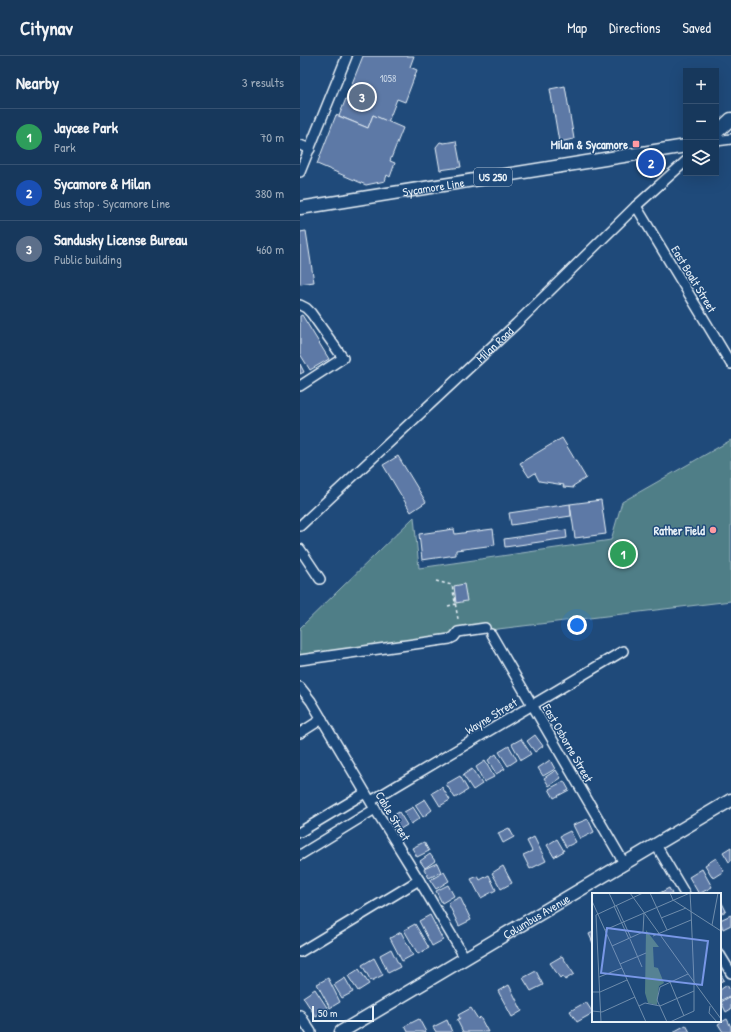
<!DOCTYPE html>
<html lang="en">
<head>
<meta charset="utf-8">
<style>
  :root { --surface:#17385c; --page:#244365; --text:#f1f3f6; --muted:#9eacbb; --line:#365272; --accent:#8bbbb9 }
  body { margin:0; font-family:"Patrick Hand",sans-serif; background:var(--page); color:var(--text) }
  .controls { position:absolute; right:12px; top:12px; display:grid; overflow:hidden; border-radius:0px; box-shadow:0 4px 16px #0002 }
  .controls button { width:36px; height:36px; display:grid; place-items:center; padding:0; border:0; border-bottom:1px solid var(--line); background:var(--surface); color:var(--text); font:20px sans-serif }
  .scale { position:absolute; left:12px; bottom:10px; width:62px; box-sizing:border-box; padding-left:4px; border:2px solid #e8f1f8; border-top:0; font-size:11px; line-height:14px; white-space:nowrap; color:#e8f1f8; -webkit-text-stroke:3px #1f4a7a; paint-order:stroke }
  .you { position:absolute; left:277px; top:569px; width:14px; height:14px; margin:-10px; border:3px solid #fff; border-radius:50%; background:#1a73e8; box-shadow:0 0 0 6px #1a73e833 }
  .badge { display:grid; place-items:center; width:26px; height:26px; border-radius:50%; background:var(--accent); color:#fff; font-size:13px; font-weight:700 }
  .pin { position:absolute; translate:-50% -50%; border:2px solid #fff; box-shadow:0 1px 4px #0006 }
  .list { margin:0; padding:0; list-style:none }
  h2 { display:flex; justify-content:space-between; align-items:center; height:52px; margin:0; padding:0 16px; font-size:17px }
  h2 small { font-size:13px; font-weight:400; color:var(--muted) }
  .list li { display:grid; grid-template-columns:26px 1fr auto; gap:12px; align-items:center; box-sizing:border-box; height:56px; padding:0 16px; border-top:1px solid var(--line) }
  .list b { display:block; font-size:15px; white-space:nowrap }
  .list p { margin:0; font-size:13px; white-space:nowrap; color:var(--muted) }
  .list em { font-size:13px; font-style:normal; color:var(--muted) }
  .icon { flex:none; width:22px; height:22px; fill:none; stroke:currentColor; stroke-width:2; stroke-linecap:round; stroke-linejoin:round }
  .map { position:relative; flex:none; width:431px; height:976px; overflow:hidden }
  header { display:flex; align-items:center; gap:24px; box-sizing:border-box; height:56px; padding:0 20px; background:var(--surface); border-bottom:1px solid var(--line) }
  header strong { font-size:19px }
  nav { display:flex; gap:22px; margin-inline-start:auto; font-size:14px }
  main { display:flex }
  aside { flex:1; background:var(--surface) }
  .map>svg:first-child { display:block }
</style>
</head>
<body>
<header>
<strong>Citynav</strong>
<nav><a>Map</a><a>Directions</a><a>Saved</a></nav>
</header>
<main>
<aside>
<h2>Nearby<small>3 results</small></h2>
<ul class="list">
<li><span class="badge" style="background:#2e9e5b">1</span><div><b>Jaycee Park</b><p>Park</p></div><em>70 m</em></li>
<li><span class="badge" style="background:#1a4fb4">2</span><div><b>Sycamore &amp; Milan</b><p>Bus stop · Sycamore Line</p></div><em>380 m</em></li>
<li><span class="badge" style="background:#5c6f8a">3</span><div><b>Sandusky License Bureau</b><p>Public building</p></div><em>460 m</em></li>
</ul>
</aside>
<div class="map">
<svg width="431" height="976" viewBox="0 0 431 976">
  <rect width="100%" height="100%" fill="#1f4a7a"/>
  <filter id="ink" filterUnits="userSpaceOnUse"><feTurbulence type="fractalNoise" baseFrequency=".025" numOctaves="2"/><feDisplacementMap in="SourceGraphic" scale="8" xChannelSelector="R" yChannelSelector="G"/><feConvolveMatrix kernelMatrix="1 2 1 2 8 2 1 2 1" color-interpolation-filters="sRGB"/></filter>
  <g filter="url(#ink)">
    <path fill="#507e87" stroke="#9cb8c0" d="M431 384V545L148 579 0 600V572L114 461 119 512 311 484 322 446Z"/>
    <g fill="#5d79a6" stroke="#e8f1f8">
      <path d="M63 0H114L110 11 117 14 105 46 97 43 88 66 73 59 68 72 39 60Z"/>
      <path d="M265 30 274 83 259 86 250 33Z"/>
      <path d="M36 59 68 72 73 59 103 72 90 105 95 107 90 121 87 119 85 125 66 129 17 108Z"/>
      <path d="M156 85 161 111 140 114 136 91 140 86 144 87Z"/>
      <path d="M6 175 14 226 0 228V176Z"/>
      <path d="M2 259 29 303 10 314 0 298V260Z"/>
      <path d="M0 308 4 316 0 318Z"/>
      <path d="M262 382 286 422 273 430 274 432 263 431 264 429 239 425 235 417 229 421 220 407Z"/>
      <path d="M98 400 126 446 111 456 83 409Z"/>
      <path d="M301 444 306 478 275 482 270 448Z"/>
      <path d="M270 448 271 460 211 469 209 457Z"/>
      <path d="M154 473 155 478 193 473 195 489 156 494V499L122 504 119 478Z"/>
      <path d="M266 474 267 482 205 491 204 483Z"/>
      <path d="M164 528 167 545 156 547 154 530Z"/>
      <path d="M235 679 243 690 235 696 227 685Z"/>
      <path d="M221 683 231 698 221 704 212 688Z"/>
      <path d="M209 690 217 704 208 710 199 696Z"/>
      <path d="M196 698 205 713 196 718 188 704Z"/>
      <path d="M250 704 255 713 243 720 238 712Z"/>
      <path d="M185 705 194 721 184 726 176 711Z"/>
      <path d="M172 713 182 728 173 734 163 719Z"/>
      <path d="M256 714 261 722 249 730 244 722Z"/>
      <path d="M160 720 168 734 155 742 146 728Z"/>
      <path d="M264 725 269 734 254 742 249 733Z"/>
      <path d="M142 731 150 744 140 750 132 737Z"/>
      <path d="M125 743 132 754 123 761 115 749Z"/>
      <path d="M113 751 120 762 111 768 104 756Z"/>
      <path d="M99 756 107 769 97 775 89 762Z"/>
      <path d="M288 763 294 776 280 783 273 769Z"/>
      <path d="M209 772 214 781 203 787 198 777Z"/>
      <path d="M270 775 276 786 266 791 260 780Z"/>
      <path d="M234 781 246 805 230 813 223 799 232 795 227 785Z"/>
      <path d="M257 783 264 795 254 801 247 789Z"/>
      <path d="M124 786 129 795 117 801 112 792Z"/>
      <path d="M431 791V805L429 806 423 796Z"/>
      <path d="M130 798 135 805 125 812 120 805Z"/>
      <path d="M416 802 424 815 413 822 405 809Z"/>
      <path d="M137 807 141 816 129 822 124 813Z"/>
      <path d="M203 810 212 827 201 833 192 817Z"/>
      <path d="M402 813 412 831 399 838 389 821Z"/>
      <path d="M144 816 149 825 136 833 130 824Z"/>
      <path d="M189 819 196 834 181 842 171 823 178 820 180 824Z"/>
      <path d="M148 829 154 840 142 847 136 835Z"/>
      <path d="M369 832 372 838H358Z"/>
      <path d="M160 841 171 864 159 870 148 847Z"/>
      <path d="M420 843 426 855 420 858Z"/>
      <path d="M130 859 143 884 132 890 119 865Z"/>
      <path d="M431 859V869L423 873 420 864Z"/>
      <path d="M115 868 129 892 118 898 104 874Z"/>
      <path d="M101 876 113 899 102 905 90 882Z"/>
      <path d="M293 876V887L289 878Z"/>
      <path d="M91 893 100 911 88 917 80 899Z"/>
      <path d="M262 900 274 918 265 924 262 920 260 922 250 907Z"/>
      <path d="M74 902 83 919 71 925 62 909Z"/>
      <path d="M59 913 69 928 58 935 48 920Z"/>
      <path d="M236 915 243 929 231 935 223 922Z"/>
      <path d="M420 917 424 924 420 926Z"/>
      <path d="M28 922 40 946 30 952 17 928Z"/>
      <path d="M45 922 53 936 42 942 34 929Z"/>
      <path d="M209 929 222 955 212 961 198 935Z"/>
      <path d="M427 929 431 936V939L420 945V934Z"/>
      <path d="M15 933 28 953 16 961 3 941Z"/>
      <path d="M431 940V953L426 956 421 946Z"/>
      <path d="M286 946 293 957 277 966 270 955Z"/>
      <path d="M171 952 178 963 180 961 188 976H163L157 964 160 962 158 959Z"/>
      <path d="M119 963 126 976H108L105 970Z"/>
      <path d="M427 963 431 971V976H423L418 968Z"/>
      <path d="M147 964 152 976H136L133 971Z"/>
      <path d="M386 969 390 976H375V975Z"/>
    </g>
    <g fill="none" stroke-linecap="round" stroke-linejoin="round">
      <defs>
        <g id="minor">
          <path d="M416 85 431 83"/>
          <path d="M0 89 10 93"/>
          <path d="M0 116 47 0"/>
          <path d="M336 150 431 308"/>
          <path d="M0 249 6 252 11 257 43 302 0 330"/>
          <path id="s1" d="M0 470 216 268 336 150 386 105"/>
          <path d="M0 493 20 523"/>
          <path d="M191 578 324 807"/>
          <path d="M0 604 150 583 154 581 158 576 185 572"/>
          <path d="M0 631 11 645 17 655 75 753 119 824 165 902"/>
          <path d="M0 677 22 663"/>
          <path d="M71 745 323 595"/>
          <path d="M0 776 65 737"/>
          <path d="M356 789 385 838"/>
          <path d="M0 799 75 753"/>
          <path d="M0 896 119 824"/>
          <path d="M420 899 431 917"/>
          <path d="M0 959 11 976"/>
        </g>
        <g id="major">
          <path d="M416 77 431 63"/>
          <path id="s2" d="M0 152 386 90"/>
          <path id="s3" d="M41 976 431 744"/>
        </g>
      </defs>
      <use href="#minor" stroke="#e8f1f8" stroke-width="12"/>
      <use href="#major" stroke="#e8f1f8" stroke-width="15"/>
      <g stroke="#e8f1f8" stroke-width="1.5" stroke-dasharray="3 3" stroke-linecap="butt">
        <path d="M136 525 152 529 158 563"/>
        <path d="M148 550 156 548"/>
      </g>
      <use href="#minor" stroke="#1f4a7a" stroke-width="9"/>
      <use href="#major" stroke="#1f4a7a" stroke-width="12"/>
    </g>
  </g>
  <g fill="#ff9aa2" stroke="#1f4a7a" stroke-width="1.5">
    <rect x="332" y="84" width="8" height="8" rx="2"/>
    <circle cx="413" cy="474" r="4"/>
  </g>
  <g text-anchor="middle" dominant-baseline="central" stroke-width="3" stroke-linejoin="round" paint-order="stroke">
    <g font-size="10" fill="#c5d3e4">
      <text x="88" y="22">1058</text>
    </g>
    <rect fill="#1f4a7a" stroke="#acbfd2" stroke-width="1" x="174" y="112" width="38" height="18" rx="3"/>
    <g font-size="11" font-weight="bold" fill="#e8f1f8">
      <text x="193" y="121">US 250</text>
    </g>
    <g font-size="12" font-weight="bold" fill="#e8f1f8" stroke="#1f4a7a" text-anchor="end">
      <text x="328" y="88">Milan &amp; Sycamore</text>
      <text x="405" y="474">Rather Field</text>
    </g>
    <g font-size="12" fill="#e8f1f8" stroke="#1f4a7a">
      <text stroke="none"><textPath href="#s2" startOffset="135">Sycamore Line</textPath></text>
      <text transform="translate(394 223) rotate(59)">East Boalt Street</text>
      <text stroke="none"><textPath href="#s1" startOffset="266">Milan Road</textPath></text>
      <text transform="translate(191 660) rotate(-31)">Wayne Street</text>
      <text transform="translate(268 687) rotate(60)">East Osborne Street</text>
      <text transform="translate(93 760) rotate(59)">Cable Street</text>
      <text stroke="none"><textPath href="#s3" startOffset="227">Columbus Avenue</textPath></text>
    </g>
  </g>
  <g transform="translate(292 837)">
    <rect width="129" height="129" fill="#1f4a7a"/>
    <path d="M54 37 67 54H61L62 74 66 75 72 90 67 93 65 112 56 110 53 100Z" fill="#507e87"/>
    <path fill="none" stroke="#6f8dac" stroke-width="1" d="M17 0 23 13M38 0 102 89V118L78 129M58 0 75 37M78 0 81 7 129 38M98 0 99 17M0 8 54 129M24 12 39 45M22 13 37 46M99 17 102 89 129 126M69 25 94 15M120 32 126 0M13 37 98 0M61 43 99 27M38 46 50 74M20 53 51 39 52 20M28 71 54 60M7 84 30 75M78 89 92 123M0 99H8L35 87M47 113 53 110 68 113 102 98M118 113 117 120 125 129M0 118 10 119 43 104M9 129 4 22 51 0M75 129 65 107 68 94 96 81"/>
    <path fill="#7897e6" fill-opacity="0.15" stroke="#7897e6" stroke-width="2" d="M15 35 116 48 110 92 9 80Z"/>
    <rect width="129" height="129" fill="none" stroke="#e8f1f8" stroke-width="2"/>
  </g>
</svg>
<div class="controls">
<button>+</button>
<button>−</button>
<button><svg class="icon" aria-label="layers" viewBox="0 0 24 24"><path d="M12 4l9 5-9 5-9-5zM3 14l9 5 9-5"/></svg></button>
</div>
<div class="scale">50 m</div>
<div class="you"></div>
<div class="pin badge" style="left:323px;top:498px;background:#2e9e5b">1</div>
<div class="pin badge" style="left:351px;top:107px;background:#1a4fb4">2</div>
<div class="pin badge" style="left:62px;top:41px;background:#5c6f8a">3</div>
</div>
</main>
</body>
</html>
